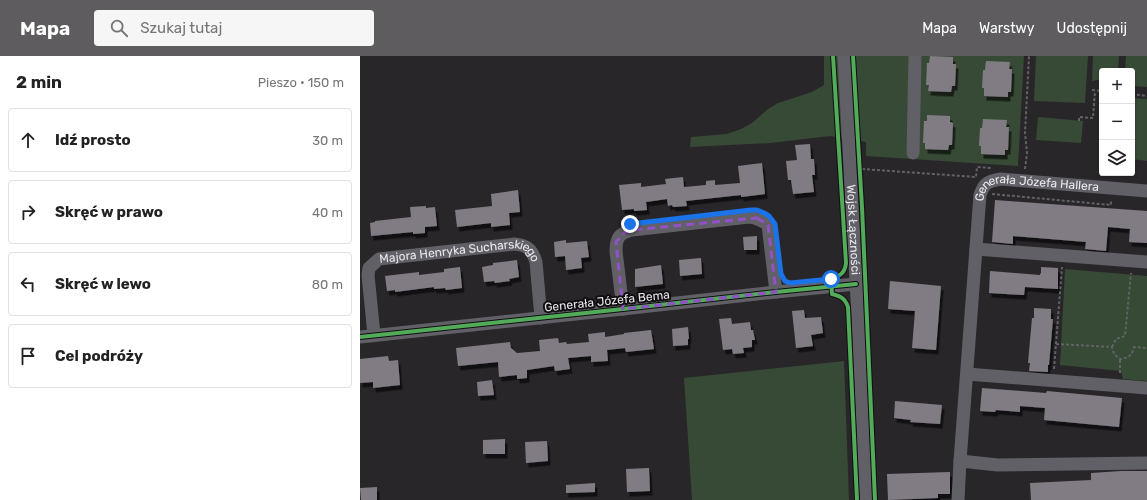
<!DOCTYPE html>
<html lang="pl">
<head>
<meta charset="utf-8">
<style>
  :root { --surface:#fff; --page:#f6f6f6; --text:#222; --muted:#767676; --line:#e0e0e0; --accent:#5e5c5f }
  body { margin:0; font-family:Rubik,sans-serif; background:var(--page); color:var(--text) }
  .controls { position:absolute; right:12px; top:12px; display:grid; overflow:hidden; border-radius:4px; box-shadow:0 1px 3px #0004 }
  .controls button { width:36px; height:36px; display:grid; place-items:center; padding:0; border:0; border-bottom:1px solid var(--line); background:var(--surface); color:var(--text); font:20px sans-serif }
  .stop { position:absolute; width:12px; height:12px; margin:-9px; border:3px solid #1a73e8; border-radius:50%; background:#fff }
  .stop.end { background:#1a73e8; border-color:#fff; box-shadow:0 1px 4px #0008 }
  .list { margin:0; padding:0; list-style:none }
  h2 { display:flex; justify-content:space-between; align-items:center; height:52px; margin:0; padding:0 16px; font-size:17px }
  h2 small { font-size:13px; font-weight:400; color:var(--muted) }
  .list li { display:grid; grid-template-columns:26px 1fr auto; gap:12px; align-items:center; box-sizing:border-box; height:64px; margin:0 8px 8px; padding:0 8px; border:1px solid var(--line); border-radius:4px }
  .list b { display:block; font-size:15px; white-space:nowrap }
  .list em { font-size:13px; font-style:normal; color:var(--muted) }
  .icon { flex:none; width:22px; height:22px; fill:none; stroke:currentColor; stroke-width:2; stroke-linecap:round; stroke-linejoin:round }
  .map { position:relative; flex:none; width:787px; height:444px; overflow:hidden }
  header { display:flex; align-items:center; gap:24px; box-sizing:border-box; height:56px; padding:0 20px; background:var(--accent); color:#fff }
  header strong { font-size:19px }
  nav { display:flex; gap:22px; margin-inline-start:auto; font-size:14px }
  .search { width:280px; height:36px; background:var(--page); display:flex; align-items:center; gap:10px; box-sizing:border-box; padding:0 14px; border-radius:4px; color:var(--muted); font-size:15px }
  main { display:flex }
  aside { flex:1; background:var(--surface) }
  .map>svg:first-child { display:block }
</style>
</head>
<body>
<header>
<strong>Mapa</strong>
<div class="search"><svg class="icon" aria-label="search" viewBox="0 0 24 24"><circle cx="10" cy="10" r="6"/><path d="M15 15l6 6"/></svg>Szukaj tutaj</div>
<nav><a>Mapa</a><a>Warstwy</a><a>Udostępnij</a></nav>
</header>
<main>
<aside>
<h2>2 min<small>Pieszo · 150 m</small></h2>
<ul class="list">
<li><svg class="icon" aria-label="ahead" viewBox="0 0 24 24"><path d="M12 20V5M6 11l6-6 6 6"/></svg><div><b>Idź prosto</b></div><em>30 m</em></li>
<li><svg class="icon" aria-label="right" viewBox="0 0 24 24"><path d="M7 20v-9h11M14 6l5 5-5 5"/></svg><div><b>Skręć w prawo</b></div><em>40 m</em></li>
<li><svg class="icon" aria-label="left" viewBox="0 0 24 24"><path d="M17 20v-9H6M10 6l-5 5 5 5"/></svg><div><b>Skręć w lewo</b></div><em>80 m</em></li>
<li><svg class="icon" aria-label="arrive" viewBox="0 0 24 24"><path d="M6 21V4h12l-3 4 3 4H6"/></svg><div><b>Cel podróży</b></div></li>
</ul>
</aside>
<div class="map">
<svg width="787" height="444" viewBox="0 0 787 444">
  <defs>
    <filter id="shadow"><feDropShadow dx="2.5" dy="4.5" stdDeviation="0" flood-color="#0009"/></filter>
  </defs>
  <rect width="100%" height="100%" fill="#29262a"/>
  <g fill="#374a35">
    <path d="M464 0H664L658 110 506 100V86L470 80 410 87 330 91 331 81 367 78 381 73 392 67 408 53 418 47 452 36 464 29Z"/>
    <path d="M676 0H728L725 47 674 45Z"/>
    <path d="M733 0H759L758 15H742V23L732 25Z"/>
    <path d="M766 0H787V31L772 30V15H765Z"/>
    <path d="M772 42 787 43V105L772 103Z"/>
    <path d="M678 61 723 65 721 87 676 84Z"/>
    <path d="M705 213 787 220V325L763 323 761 315 700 309Z"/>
    <path d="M484 305 489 444H332L324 322Z"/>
  </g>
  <g fill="#817b84" filter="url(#shadow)">
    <path d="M570 0 593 1V8H596L595 30H592L591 36 568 35 569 29H566L567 7H569Z"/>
    <path d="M626 5 650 6 649 13H652L651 36H648V41L624 40V32H622L623 14H625Z"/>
    <path d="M567 59 590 60V66L593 67 592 89H589L588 94 565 93V87H563L564 65H567Z"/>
    <path d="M623 63 647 64 646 71H649L648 94H645V99L621 98V90H619L620 72H622Z"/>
    <path d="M450 88 451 103H454L455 119H452L454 136 433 138 431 124H428L426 105 437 104 435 89Z"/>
    <path d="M402 107 405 138 381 141V139L326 145 327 150 313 151 312 149 308 150 307 143 286 146 287 154 274 155V153L262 154 259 129 281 127V131L306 128 305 123 323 121 324 131 346 129V125L355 124V129L380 127 378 110Z"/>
    <path d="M158 134 160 156 149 157 150 169 131 171V167L97 171 95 154 132 150 131 138Z"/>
    <path d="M635 144 787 155V187L769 186 770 173 748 171 746 195 725 193 726 186 653 180V188L632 186Z"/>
    <path d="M66 150V152L75 151 77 170 65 171V177L53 178V176L11 180 10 167 15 166V165L51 161 50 151Z"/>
    <path d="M397 180V194H384L383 181Z"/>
    <path d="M206 184V187L227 185 229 201 221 202 222 212 206 214 205 200 195 201 194 186Z"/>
    <path d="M341 202 342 218 320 220 319 204Z"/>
    <path d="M157 204 159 221 149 223 150 225 135 227 134 225 124 226 122 211 133 209V207Z"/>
    <path d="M301 209 303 228 275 231V213Z"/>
    <path d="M100 211 102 232 86 234 85 232 74 233V231L35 236V234L27 235 25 220 59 216V219L84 216V213Z"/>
    <path d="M681 211 698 212V233L665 231 664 239 629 237 630 215 680 219V217L681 218Z"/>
    <path d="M530 225 581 230 576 294 552 292 555 255 528 253Z"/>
    <path d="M674 252 691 253V263H693L689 309H688V316L669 315 670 307H668L672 262H674Z"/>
    <path d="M444 254 445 262 461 261 463 277 451 279 453 290 436 292 432 255Z"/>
    <path d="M371 262 372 268 390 266 391 274H393L395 284H392V291L383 292 384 297 373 298 372 293 363 294 359 263Z"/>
    <path d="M328 271 329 283H328V289L313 290 312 273Z"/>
    <path d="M291 274 294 293 266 296 265 292 247 294 248 305 231 306V300L208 302 210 313 195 315 194 310 167 314V322L157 323V319L139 321 138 306 98 310 96 292 150 286 151 292 157 297 180 295 179 284 198 282 199 287 206 286 207 288 229 286 228 278 245 276V281L264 278V277Z"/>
    <path d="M28 300 29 305 38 304 40 329 13 332V326L0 327V303Z"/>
    <path d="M132 324 134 339 118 340 117 326Z"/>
    <path d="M622 332 686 337 687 335 762 342 759 371 684 364 685 352 660 350V356L636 354 635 356 620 355Z"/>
    <path d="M535 345 582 349 580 368 550 366 551 364 534 362Z"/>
    <path d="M145 383V398H123V384Z"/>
    <path d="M187 385 188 405 166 407 165 386Z"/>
    <path d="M289 412 290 435 267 436 266 413Z"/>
    <path d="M761 415H787V444H671L670 427 731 424V417Z"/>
    <path d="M590 416V438H578V442L528 444 527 418Z"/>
    <path d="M235 427V436L206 437V429Z"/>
    <path d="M17 431V444H1L0 432Z"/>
  </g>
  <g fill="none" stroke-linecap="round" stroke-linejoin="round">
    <g stroke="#616266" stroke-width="2" stroke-dasharray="3 2" stroke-linecap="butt">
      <path d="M732 34 742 35"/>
      <path d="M772 38 787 40"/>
      <path d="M719 65V61L733 62 735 35"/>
      <path d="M502 113 616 121 617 111 632 112"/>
      <path d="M665 113 667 97 665 77 669 0"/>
      <path d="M632 138 751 149V144"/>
      <path d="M696 288 752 291 754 298 760 303C769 302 772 299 774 291L787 292"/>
      <path d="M752 291 756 283 765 280 771 217"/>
      <path d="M694 313 702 211"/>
      <path d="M760 317V303"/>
    </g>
    <g stroke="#606066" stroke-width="13">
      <path id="s1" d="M484 0 498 262 506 444"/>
      <path d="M553 97 555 0"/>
      <path d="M616 193 787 206"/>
      <path d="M263 253 256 195C256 182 259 177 272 174L389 161C397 162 402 164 408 169L416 236"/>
      <path id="s2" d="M14 279 8 219 9 212 19 203 154 188C167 189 172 193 176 206L181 262"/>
      <path d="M0 281 263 253 416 236 496 228"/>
      <path d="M607 318 787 332"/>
      <path d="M600 405 638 409 787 407"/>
      <path id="s3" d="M598 444 600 405 620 139C624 127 628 125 641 123L787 135"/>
    </g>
    <defs>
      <g id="cycleway">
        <path d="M473 0 486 207C485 217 480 220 471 223L472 238C480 240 485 242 488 251L497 444"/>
        <path d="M493 0 502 151 515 444"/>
        <path d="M0 281 263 253 416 236 496 228"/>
      </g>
    </defs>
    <use href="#cycleway" stroke="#110e12" stroke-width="6"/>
    <use href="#cycleway" stroke="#51ab58" stroke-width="4"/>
  </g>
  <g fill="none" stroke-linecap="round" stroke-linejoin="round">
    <path stroke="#1a73e8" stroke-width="5" d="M270 168 391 154H397L404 157 409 160 415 168 421 218 425 225 430 227 471 223"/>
  </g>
  <path fill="none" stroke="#9152c8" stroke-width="3" stroke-dasharray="8 5" stroke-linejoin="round" d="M397 162 408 169 416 236 263 253 256 186 265 176 272 174Z"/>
  <g text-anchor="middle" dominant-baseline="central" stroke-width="4" stroke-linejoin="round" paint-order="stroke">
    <g font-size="12" fill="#ebe8ed" stroke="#110e12">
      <text stroke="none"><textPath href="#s3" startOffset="366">Generała Józefa Hallera</textPath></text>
      <text stroke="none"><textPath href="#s1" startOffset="174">Wojsk Łączności</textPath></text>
      <text stroke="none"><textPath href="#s2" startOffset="164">Majora Henryka Sucharskiego</textPath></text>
      <text transform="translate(247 245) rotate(-6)">Generała Józefa Bema</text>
    </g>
  </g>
</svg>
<div class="controls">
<button>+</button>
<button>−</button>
<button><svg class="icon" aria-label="layers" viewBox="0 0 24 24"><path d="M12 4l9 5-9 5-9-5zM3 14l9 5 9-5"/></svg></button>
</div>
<div class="stop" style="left:471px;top:223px"></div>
<div class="stop end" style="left:270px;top:168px"></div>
</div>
</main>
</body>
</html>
